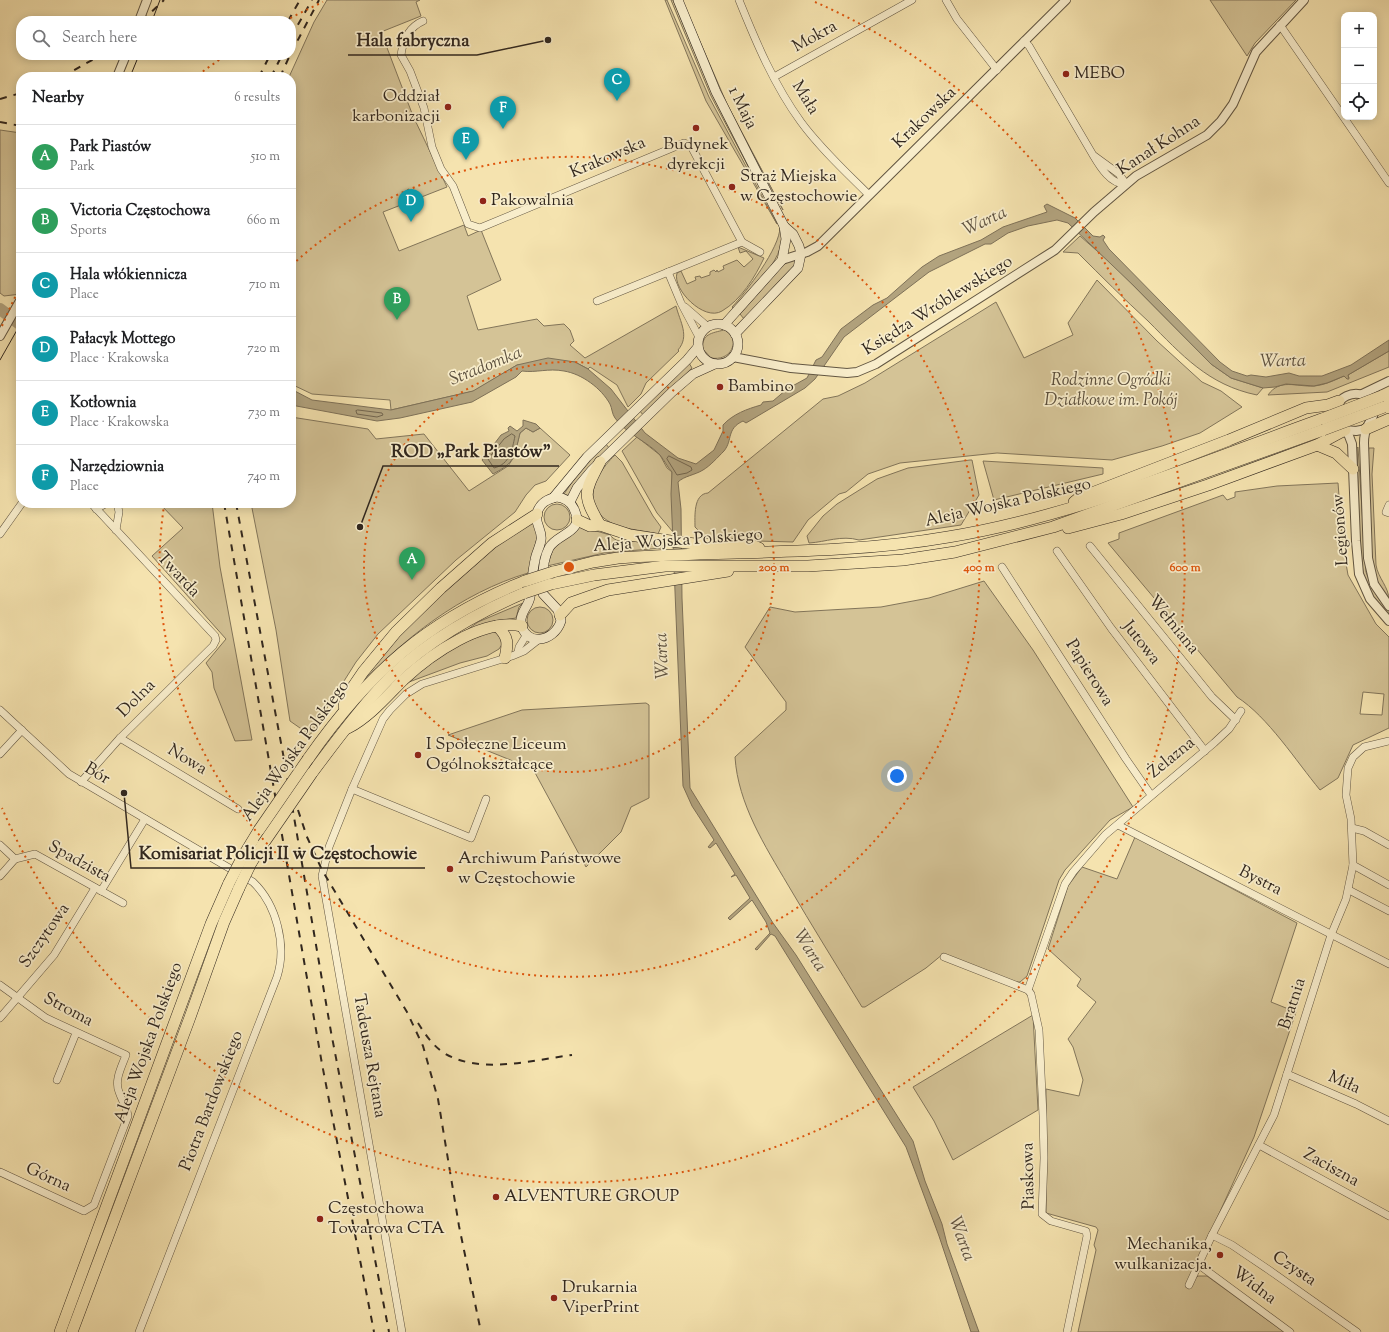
<!DOCTYPE html>
<html lang="en">
<head>
<meta charset="utf-8">
<style>
  :root { --surface:#fff; --page:#f6f6f6; --text:#202124; --muted:#757577; --line:#e0e0e0; --accent:#ea580c }
  body { margin:0; font-family:"Sorts Mill Goudy",serif; background:var(--page); color:var(--text) }
  .controls { position:absolute; right:12px; top:12px; display:grid; overflow:hidden; border-radius:8px; box-shadow:0 2px 10px #0003 }
  .controls button { width:36px; height:36px; display:grid; place-items:center; padding:0; border:0; border-bottom:1px solid var(--line); background:var(--surface); color:var(--text); font:20px sans-serif }
  .you { position:absolute; left:897px; top:776px; width:14px; height:14px; margin:-10px; border:3px solid #fff; border-radius:50%; background:#1a73e8; box-shadow:0 0 0 6px #1a73e833 }
  .badge { display:grid; place-items:center; width:26px; height:26px; border-radius:50%; background:var(--accent); color:#fff; font-size:13px; font-weight:700 }
  .pin { position:absolute; translate:-50% -33px; filter:drop-shadow(0 1px 2px #0008) }
  .pin::after { content:''; position:absolute; top:21px; width:14px; height:12px; background:inherit; clip-path:polygon(0 0,100% 0,50% 100%) }
  .list { margin:0; padding:0; list-style:none }
  h2 { display:flex; justify-content:space-between; align-items:center; height:52px; margin:0; padding:0 16px; font-size:17px }
  h2 small { font-size:13px; font-weight:400; color:var(--muted) }
  .list li { display:grid; grid-template-columns:26px 1fr auto; gap:12px; align-items:center; box-sizing:border-box; height:64px; padding:0 16px; border-top:1px solid var(--line) }
  .list b { display:block; font-size:15px; white-space:nowrap }
  .list p { margin:0; font-size:13px; white-space:nowrap; color:var(--muted) }
  .list em { font-size:13px; font-style:normal; color:var(--muted) }
  .icon { flex:none; width:22px; height:22px; fill:none; stroke:currentColor; stroke-width:2; stroke-linecap:round; stroke-linejoin:round }
  .map { position:relative; flex:none; width:1389px; height:1332px; overflow:hidden }
  .search { position:absolute; background:var(--surface); box-shadow:0 2px 10px #0003; left:16px; top:16px; width:280px; height:44px; display:flex; align-items:center; gap:10px; box-sizing:border-box; padding:0 14px; border-radius:16px; color:var(--muted); font-size:15px }
  .panel { position:absolute; background:var(--surface); box-shadow:0 2px 10px #0003; left:16px; top:72px; width:280px; height:436px; border-radius:16px }
  .map>svg:first-child { display:block }
</style>
</head>
<body>
<div class="map">
<svg width="1389" height="1332" viewBox="0 0 1389 1332">
  <rect width="100%" height="100%" fill="#f5e3af"/>
  <filter id="stains"><feTurbulence type="fractalNoise" baseFrequency=".005" numOctaves="4"/><feColorMatrix values="0 0 0 0 .2 0 0 0 0 .09 0 0 0 0 .02 0 0 0 .5 -.17"/></filter>
  <radialGradient id="worn" r=".72"><stop offset=".6" stop-color="#630" stop-opacity="0"/><stop offset="1" stop-color="#630" stop-opacity=".3"/></radialGradient>
  <g fill="#d4c396" stroke="#82755a" fill-rule="evenodd">
    <path d="M327 0H420L416 2 421 16 381 32 413 116 447 187 383 212 399 251 464 225 468 236 481 230 501 280 467 296 478 330 537 319 544 326 564 324 570 330 574 341 570 345 585 358 676 306C680 322 690 336 678 350L679 351 646 383 641 394 628 407 617 385 590 367 588 369 575 362 517 365 474 391 391 410 390 400 312 394 291 384V77H289L314 22Z"/>
    <path d="M665 0H667L709 97 777 224 706 101Z"/>
    <path d="M671 0H673L712 94 749 168 711 96Z"/>
    <path d="M682 0 727 104 783 210 720 93Z"/>
    <path d="M1210 0H1296L1255 43 1247 56Z"/>
    <path d="M0 130 21 133V294L4 296 0 293Z"/>
    <path d="M780 227C791 255 751 289 734 309L732 307C746 292 780 248 780 227Z"/>
    <path d="M1080 236 1113 265 1211 364 1231 378 1263 388 1257 395C1208 385 1182 355 1148 321 1124 299 1101 276 1078 253L1063 252Z"/>
    <path d="M738 247 764 258C755 277 741 300 722 311 704 322 672 289 677 273L681 271 687 284 696 280 695 277 700 276 701 278 710 275V272L714 270 716 272 717 270 718 272 724 269 723 266 737 260 744 267 753 259 746 251 740 253Z"/>
    <path d="M797 258 793 269 744 319 740 314 784 264Z"/>
    <path d="M1097 280 1157 341 1202 382 1221 391 1242 407 1200 433 1162 446 1112 460 997 453 900 463 868 474 846 492 839 494 808 520 793 542 757 541 704 536 695 527C695 517 693 494 708 493L823 399 838 396 865 383 996 302 1024 358 1073 335 1068 323Z"/>
    <path d="M724 330C740 334 735 362 711 358L703 349C701 334 712 333 724 330Z"/>
    <path d="M1389 351V367L1327 392 1268 395C1280 378 1296 387 1314 386 1325 385 1335 380 1344 376L1349 378 1348 375Z"/>
    <path d="M689 363 692 368 643 415 640 411Z"/>
    <path d="M291 417 368 429 376 439 424 434 469 491 508 466 514 457 520 433 526 428 533 432 540 428 570 455 546 481 535 485 526 495 515 512 456 560 378 634 356 662 310 735 290 721 276 630 251 503H291Z"/>
    <path d="M637 437 660 455 667 468 672 472 673 532 657 513 622 451Z"/>
    <path d="M606 444 609 448 569 497 564 494 581 469Z"/>
    <path d="M1358 447 1366 572C1371 587 1378 600 1389 611V615L1377 604 1367 585 1363 573 1360 545 1357 448Z"/>
    <path d="M1369 448H1374L1372 474 1376 565C1378 578 1389 587 1389 600L1379 585 1372 565 1368 453Z"/>
    <path d="M615 455 622 462 653 516 661 527 658 534C646 531 633 530 621 527 580 513 589 480 615 455Z"/>
    <path d="M970 460H972L979 495 961 525 859 540C841 535 826 542 809 543L807 536 823 516 837 504 877 479 908 468Z"/>
    <path d="M983 461 1103 468V474L994 500Z"/>
    <path d="M1338 483 1343 546 1348 575 1376 624 1389 637V728L1353 745 1338 778 1320 790C1296 761 1268 717 1237 697L1108 543 1119 539V533L1223 495 1227 500 1235 497V492L1277 486ZM1363 692 1384 694 1382 715 1360 714Z"/>
    <path d="M159 503H212L220 567 252 740 235 741 214 688 212 672 206 663 226 639 152 556 183 528Z"/>
    <circle cx="557" cy="517" r="13"/>
    <path d="M533 522 538 534 528 573C461 593 402 639 355 691L393 642 420 614 499 544Z"/>
    <path d="M579 526 610 535C618 545 629 540 640 541 647 542 655 544 662 546V548L604 553 547 566 553 549Z"/>
    <path d="M984 581 1033 650 1133 807 1110 820 1065 870 1059 880 1027 976 1020 982H1015L943 954 926 968 865 1007H862C837 966 812 926 788 885 765 846 738 804 735 757L786 710V702L745 647 770 607 795 612 881 607 929 598Z"/>
    <path d="M523 603 519 607 516 618 503 620 460 635 478 622Z"/>
    <circle cx="540" cy="620" r="13"/>
    <path d="M492 631 498 633 503 643 499 649 487 656 460 663 409 682 423 668 455 646Z"/>
    <path d="M646 703 649 705V798L631 807 621 832 586 867 533 769 448 735 522 710Z"/>
    <path d="M1135 837 1297 923 1271 1002 1296 1012 1254 1137 1192 1273V1282L1198 1276H1207L1284 1332H1078L1096 1250 1094 1245 1098 1230 1096 1227 1046 1213V1089L1079 1096 1083 1080 1073 1047 1068 1039 1096 1002 1077 986 1081 979 1048 949 1068 886 1082 867 1117 879Z"/>
    <path d="M1033 1015 1038 1110 953 1160 934 1121 913 1087Z"/>
  </g>
  <g fill="#b2a37e" stroke="#7e7158">
    <path d="M1047 204 1075 218 1093 236 1100 237 1103 235 1105 237 1103 240 1109 249 1220 362 1232 371 1247 376 1251 375 1266 377 1289 373 1299 376H1322L1351 365 1389 340V351L1348 375 1349 379H1347L1344 376 1327 383 1314 386 1286 384 1275 387 1263 388 1231 378 1211 364 1134 286 1068 223 1057 220 1028 226 1008 233 991 244H985L929 272 844 337 815 379 805 388 746 423 743 421C726 429 733 440 724 451 718 457 710 466 703 470 695 475 684 476 678 482L681 509 682 598 690 788 773 923 796 955 913 1141 925 1181 942 1224 947 1244 979 1332H971L939 1236 906 1147 775 936 771 934 757 950 755 949 770 933 766 922 752 900 730 920 728 918 750 898 736 875 731 877 735 874 716 843 710 848 708 847 714 840 692 806 683 786 671 494 672 472C667 467 665 461 660 455 648 442 625 433 615 418 612 414 612 408 610 404 601 388 582 374 564 371 548 368 536 373 522 371L516 377 472 402 400 418 377 421 291 405V389L312 400 391 410 473 391 517 365 548 358 575 362 588 369 611 389 645 433 678 458 696 464 714 450 723 431V425C733 414 747 409 761 405L763 402 773 401 787 389 807 378 816 360 822 357 841 329 873 305 887 298 922 267 939 256 981 240 1003 227 1047 212 1044 206Z"/>
    <path d="M523 420 536 424 540 428 533 432 526 428 520 433C514 457 516 462 493 474L482 460 501 435 509 431 508 428 510 426 517 431 523 426Z"/>
  </g>
  <g fill="none" stroke-linecap="round" stroke-linejoin="round">
    <g stroke="#72654e" stroke-width="1">
      <path d="M358 410 382 413 383 415 377 417 357 414 356 411Z"/>
      <path d="M512 434 515 436C512 450 510 464 494 468L488 459 504 439Z"/>
      <path d="M669 456 691 467 692 470 687 473 677 475 667 459Z"/>
    </g>
    <path stroke="#b2a37e" stroke-width="12" d="M0 309 21 325"/>
    <defs>
      <g id="minor">
        <path d="M739 0C756 42 774 85 801 122 820 148 846 172 869 195"/>
        <path d="M946 0 957 19 997 70"/>
        <path d="M423 21C409 27 403 40 401 55L410 71 424 108 432 147 441 169 453 186 468 224 480 228 684 143 691 146 742 242 760 252"/>
        <path d="M1280 25 1389 183"/>
        <path d="M1024 41 1029 46 1093 155C1100 167 1111 185 1126 184L1119 174 1093 155"/>
        <path d="M774 77 912 0"/>
        <path d="M668 272 681 303 699 337"/>
        <path d="M597 301 742 242"/>
        <path d="M685 307 708 327"/>
        <path d="M1389 505 1386 512 1389 513"/>
        <path d="M96 509 107 503"/>
        <path d="M116 530 119 512 117 503"/>
        <path d="M0 534 22 503"/>
        <path d="M1090 546 1212 697 1236 720"/>
        <path d="M1057 551 1111 628 1205 751"/>
        <path d="M1002 567 1126 759 1151 795"/>
        <path d="M518 652 519 647 527 634"/>
        <path d="M0 710 69 774 253 882C277 905 287 946 277 977L139 1332"/>
        <path d="M120 738 238 809"/>
        <path d="M0 754 22 730"/>
        <path d="M81 782 120 738 213 646 216 640 215 636 91 503"/>
        <path d="M352 789 471 838 486 799"/>
        <path d="M1118 825 1389 964"/>
        <path d="M1352 828 1364 831 1389 845"/>
        <path d="M0 845 15 859 35 854 123 903"/>
        <path d="M1353 865 1389 885"/>
        <path d="M0 876 15 859"/>
        <path d="M1349 890 1389 911"/>
        <path d="M101 891 145 819"/>
        <path d="M944 957 1028 990 1031 994 1039 1030 1043 1116 1044 1158 1042 1214 1051 1221 1086 1231 1087 1236 1067 1332"/>
        <path d="M0 985 46 1018 126 1055C122 1066 114 1080 119 1092 122 1101 127 1107 128 1116L94 1205 84 1211 0 1172"/>
        <path d="M1028 990 1065 884 1073 872 1105 835 1214 743 1229 729 1241 711"/>
        <path d="M0 1018 54 955 95 888"/>
        <path d="M1287 1074 1356 1104 1389 1121"/>
        <path d="M57 1080 76 1033"/>
        <path d="M1259 1145 1389 1216"/>
        <path d="M1212 1235 1232 1245 1269 1270 1357 1332"/>
        <path d="M1199 1265 1290 1332"/>
        <path d="M1189 1285 1212 1235 1274 1115 1331 935 1346 899 1353 865 1351 819 1346 795 1348 768 1353 757 1364 747 1389 741"/>
        <path d="M402 1332 322 876 329 847 352 789 383 719 390 710 406 694 422 684 512 656 524 651 538 640"/>
      </g>
      <g id="tertiary">
        <path d="M139 21 147 0"/>
        <path d="M117 77 126 55"/>
        <path d="M782 260 807 252 818 246 1066 0"/>
        <path d="M0 336 21 299"/>
        <path d="M733 357 791 368 847 373 857 372 876 364 1055 250 1094 212 1136 176 1207 135 1221 121 1233 104 1256 52 1304 0"/>
        <path d="M1362 394 1389 381"/>
        <path d="M1337 406C1345 387 1377 391 1374 413 1373 418 1370 421 1368 425 1365 431 1364 437 1364 443L1368 558 1374 584 1389 606"/>
        <path d="M1342 426 1349 436 1352 444 1356 541 1359 574 1370 599 1389 621"/>
        <path d="M1345 430 1356 431 1366 429"/>
      </g>
      <g id="secondary">
        <path d="M678 0 716 92 784 226 793 234 799 246 801 254 798 268 735 334"/>
        <circle cx="718" cy="344" r="20"/>
        <path d="M724 325 782 260 786 239 784 226"/>
        <path d="M557 497C565 498 571 502 574 509 586 533 557 533 549 548 542 561 542 580 543 594L558 610 561 621C554 643 524 647 521 622 520 612 529 606 530 597 532 585 532 573 535 560 536 553 540 547 541 540 543 531 534 523 537 513 540 503 547 499 557 497Z"/>
        <path d="M553 498 587 457 687 360 698 347"/>
        <path d="M570 502 577 488 592 470 672 392 693 374 715 364"/>
      </g>
      <g id="primary">
        <path d="M1366 429 1389 419"/>
        <path d="M1317 445 1336 453 1353 469"/>
        <path d="M1074 502 1079 498 1229 440 1306 408 1328 405 1339 401"/>
        <path d="M577 520 590 526 600 525 630 535 663 540 695 544 752 545 759 548"/>
        <path d="M600 525C582 495 584 493 600 462"/>
        <path d="M1068 528 1121 514 1208 485 1317 445 1345 430"/>
        <path d="M553 572 593 562 618 558C728 550 839 556 948 537 1077 516 1199 463 1322 419"/>
        <path d="M551 584 594 575 665 566H808L903 560 955 552 1053 527 1323 430"/>
        <path d="M560 615 571 603 608 590 728 571"/>
        <path d="M497 626C509 637 508 644 505 658"/>
        <path d="M344 706 346 697 363 672 396 632 441 588 492 543 537 514"/>
        <path d="M348 728C369 717 386 697 403 680 431 654 482 618 522 626"/>
        <path d="M308 759C368 673 427 620 525 581"/>
        <path d="M312 773C333 745 354 716 378 690 418 646 470 616 524 593"/>
        <path d="M242 858 259 830"/>
        <path d="M251 863 263 844"/>
        <path d="M60 1332 211 924 229 883"/>
        <path d="M72 1332 189 1020 224 922 239 888"/>
      </g>
    </defs>
    <use href="#minor" stroke="#625642" stroke-width="8"/>
    <use href="#tertiary" stroke="#625642" stroke-width="10"/>
    <use href="#secondary" stroke="#31271e" stroke-width="10"/>
    <use href="#primary" stroke="#31271e" stroke-width="12"/>
    <use href="#minor" stroke="#f8edcb" stroke-width="7"/>
    <use href="#tertiary" stroke="#f8edcb" stroke-width="8"/>
    <use href="#secondary" stroke="#f8edcb" stroke-width="9"/>
    <use href="#primary" stroke="#f5e3af" stroke-width="11"/>
    <g stroke="#31271e" stroke-width="1">
      <path d="M152 21 160 0"/>
      <path d="M130 77 139 55"/>
      <path d="M0 360 21 323"/>
    </g>
    <g stroke="#31271e" stroke-width="2" stroke-dasharray="7 7" stroke-linecap="butt">
      <path d="M142 21 164 0"/>
      <path d="M288 21 300 0"/>
      <path d="M291 37 312 0"/>
      <path d="M291 53 319 0"/>
      <path d="M62 77 101 55"/>
      <path d="M259 77 270 55"/>
      <path d="M271 77 282 55"/>
      <path d="M280 77 290 55"/>
      <path d="M0 99 21 93"/>
      <path d="M0 122 21 126"/>
      <path d="M224 503 322 1064 374 1332"/>
      <path d="M236 503 284 759 331 1032 389 1332"/>
      <path d="M298 810 307 837 322 870 407 1012 423 1046 438 1099 459 1226 481 1332"/>
      <path d="M418 1023C425 1034 432 1045 444 1053 480 1075 533 1060 572 1055"/>
    </g>
    <defs>
      <g id="primary-bridge">
        <path d="M1322 419 1382 396"/>
        <path d="M1323 430 1384 407"/>
        <path d="M525 581 553 572"/>
        <path d="M524 593 551 584"/>
        <path d="M259 830 308 759"/>
        <path d="M263 844 312 773"/>
        <path d="M229 883 242 858"/>
        <path d="M239 888 251 863"/>
      </g>
    </defs>
    <use href="#primary-bridge" stroke="#31271e" stroke-width="12" stroke-linecap="butt"/>
    <use href="#primary-bridge" stroke="#f5e3af" stroke-width="11"/>
  </g>
  <g fill="none" stroke="#df560d" stroke-width="2" stroke-dasharray="2 4">
    <circle cx="569" cy="567" r="205"/>
    <path d="M292 265A410 410 0 1 1 164 506"/>
    <path d="M2 326A616 616 0 0 1 20 287M198 75A616 616 0 0 1 225 56M285 21A616 616 0 0 1 323 2M815 2A616 616 0 1 1 2 808"/>
  </g>
  <g fill="#8f2418" stroke="#f8edcb" stroke-width="1.5">
    <circle cx="1066" cy="74" r="4"/>
    <circle cx="448" cy="107" r="4"/>
    <circle cx="696" cy="128" r="4"/>
    <circle cx="732" cy="187" r="4"/>
    <circle cx="483" cy="201" r="4"/>
    <circle cx="720" cy="387" r="4"/>
    <circle cx="418" cy="755" r="4"/>
    <circle cx="450" cy="869" r="4"/>
    <circle cx="496" cy="1197" r="4"/>
    <circle cx="320" cy="1219" r="4"/>
    <circle cx="1220" cy="1255" r="4"/>
    <circle cx="554" cy="1298" r="4"/>
  </g>
  <g text-anchor="middle" dominant-baseline="central" stroke-width="3.5" stroke-linejoin="round" paint-order="stroke">
    <g font-size="17" fill="#31271e" stroke="#f8edcb">
      <text transform="translate(815 37) rotate(-29)">Mokra</text>
      <text transform="translate(805 98) rotate(58)">Mała</text>
      <text transform="translate(742 108) rotate(64)">1 Maja</text>
      <text transform="translate(925 118) rotate(-44)">Krakowska</text>
      <text transform="translate(1159 146) rotate(-33)">Kanał Kohna</text>
      <text transform="translate(608 158) rotate(-23)">Krakowska</text>
      <text transform="translate(938 306) rotate(-32)">Księdza Wróblewskiego</text>
      <text transform="translate(1008 503) rotate(-13)">Aleja Wojska Polskiego</text>
      <text transform="translate(1341 530) rotate(-94)">Legionów</text>
      <text transform="translate(678 541) rotate(-4)">Aleja Wojska Polskiego</text>
      <text transform="translate(178 575) rotate(47)">Twarda</text>
      <text transform="translate(1173 625) rotate(51)">Wełniana</text>
      <text transform="translate(1141 643) rotate(52)">Jutowa</text>
      <text transform="translate(1089 673) rotate(58)">Papierowa</text>
      <text transform="translate(137 699) rotate(-45)">Dolna</text>
      <text transform="translate(296 751) rotate(-54)">Aleja Wojska Polskiego</text>
      <text transform="translate(1172 758) rotate(-39)">Żelazna</text>
      <text transform="translate(187 760) rotate(31)">Nowa</text>
      <text transform="translate(97 774) rotate(31)">Bór</text>
      <text transform="translate(79 862) rotate(29)">Spadzista</text>
      <text transform="translate(1260 881) rotate(27)">Bystra</text>
      <text transform="translate(45 936) rotate(-55)">Szczytowa</text>
      <text transform="translate(1293 1004) rotate(-72)">Bratnia</text>
      <text transform="translate(68 1010) rotate(28)">Stroma</text>
      <text transform="translate(149 1043) rotate(-70)">Aleja Wojska Polskiego</text>
      <text transform="translate(369 1056) rotate(80)">Tadeusza Rejtana</text>
      <text transform="translate(1344 1083) rotate(24)">Miła</text>
      <text transform="translate(212 1101) rotate(-69)">Piotra Bardowskiego</text>
      <text transform="translate(1331 1168) rotate(29)">Zaciszna</text>
      <text transform="translate(1029 1176) rotate(-91)">Piaskowa</text>
      <text transform="translate(48 1178) rotate(25)">Górna</text>
      <text transform="translate(1294 1269) rotate(34)">Czysta</text>
      <text transform="translate(1254 1286) rotate(37)">Widna</text>
    </g>
    <g font-size="17" fill="#31271e" stroke="#f8edcb" text-anchor="start">
      <text x="1074" y="74">MEBO</text>
      <text x="440" y="97" text-anchor="end">Oddział<tspan x="440" dy="20">karbonizacji</tspan></text>
      <text x="696" y="145" text-anchor="middle">Budynek<tspan x="696" dy="20">dyrekcji</tspan></text>
      <text x="740" y="177">Straż Miejska<tspan x="740" dy="20">w Częstochowie</tspan></text>
      <text x="491" y="201">Pakowalnia</text>
      <text x="728" y="387">Bambino</text>
      <text x="426" y="745">I Społeczne Liceum<tspan x="426" dy="20">Ogólnokształcące</tspan></text>
      <text x="458" y="859">Archiwum Państwowe<tspan x="458" dy="20">w Częstochowie</tspan></text>
      <text x="504" y="1197">ALVENTURE GROUP</text>
      <text x="328" y="1209">Częstochowa<tspan x="328" dy="20">Towarowa CTA</tspan></text>
      <text x="1212" y="1245" text-anchor="end">Mechanika,<tspan x="1212" dy="20">wulkanizacja.</tspan></text>
      <text x="562" y="1288">Drukarnia<tspan x="562" dy="20">ViperPrint</tspan></text>
    </g>
    <g font-size="17" font-style="italic" fill="#5a4e3c" stroke="#f8edcb">
      <text x="1111" y="381">Rodzinne Ogródki<tspan x="1111" dy="20">Działkowe im. Pokój</tspan></text>
    </g>
    <g font-size="18" font-style="italic" fill="#5e5240" stroke="#f8edcb">
      <text transform="translate(985 222) rotate(-25)">Warta</text>
      <text transform="translate(1283 362) rotate(-1)">Warta</text>
      <text transform="translate(486 367) rotate(-22)">Stradomka</text>
      <text transform="translate(663 656) rotate(-92)">Warta</text>
      <text transform="translate(809 951) rotate(58)">Warta</text>
      <text transform="translate(961 1239) rotate(70)">Warta</text>
    </g>
  </g>
  <circle cx="569" cy="567" r="6" fill="#df560d" stroke="#f8edcb" stroke-width="2"/>
  <g font-size="12" text-anchor="middle" font-weight="bold" fill="#df560d" stroke="#f8edcb" stroke-width="3.5" stroke-linejoin="round" paint-order="stroke">
    <text x="774" y="571">200 m</text>
    <text x="979" y="571">400 m</text>
    <text x="1185" y="571">600 m</text>
  </g>
  <path fill="none" stroke="#31271e" stroke-width="1.5" d="M548 40L477 55H348M360 527L383 466H559M124 793L131 868H425"/>
  <g fill="#31271e" stroke="#f8edcb" stroke-width="1.5">
    <circle cx="548" cy="40" r="4"/>
    <circle cx="360" cy="527" r="4"/>
    <circle cx="124" cy="793" r="4"/>
  </g>
  <g font-size="18" text-anchor="middle" font-weight="bold" fill="#31271e" stroke="#f8edcb" stroke-width="3.5" stroke-linejoin="round" paint-order="stroke">
    <text x="413" y="46">Hala fabryczna</text>
    <text x="471" y="457">ROD „Park Piastów”</text>
    <text x="278" y="859">Komisariat Policji II w Częstochowie</text>
  </g>
  <rect width="100%" height="100%" filter="url(#stains)"/>
  <rect width="100%" height="100%" fill="url(#worn)"/>
</svg>
<div class="controls">
<button>+</button>
<button>−</button>
<button><svg class="icon" aria-label="locate" viewBox="0 0 24 24"><circle cx="12" cy="12" r="6"/><path d="M12 2v4M12 18v4M2 12h4M18 12h4"/></svg></button>
</div>
<div class="you"></div>
<div class="pin badge" style="left:412px;top:580px;background:#2e9e5b">A</div>
<div class="pin badge" style="left:397px;top:320px;background:#2e9e5b">B</div>
<div class="pin badge" style="left:617px;top:101px;background:#0f9aa8">C</div>
<div class="pin badge" style="left:411px;top:222px;background:#0f9aa8">D</div>
<div class="pin badge" style="left:466px;top:160px;background:#0f9aa8">E</div>
<div class="pin badge" style="left:503px;top:129px;background:#0f9aa8">F</div>
<div class="search"><svg class="icon" aria-label="search" viewBox="0 0 24 24"><circle cx="10" cy="10" r="6"/><path d="M15 15l6 6"/></svg>Search here</div>
<section class="panel">
<h2>Nearby<small>6 results</small></h2>
<ul class="list">
<li><span class="badge" style="background:#2e9e5b">A</span><div><b>Park Piastów</b><p>Park</p></div><em>510 m</em></li>
<li><span class="badge" style="background:#2e9e5b">B</span><div><b>Victoria Częstochowa</b><p>Sports</p></div><em>660 m</em></li>
<li><span class="badge" style="background:#0f9aa8">C</span><div><b>Hala włókiennicza</b><p>Place</p></div><em>710 m</em></li>
<li><span class="badge" style="background:#0f9aa8">D</span><div><b>Pałacyk Mottego</b><p>Place · Krakowska</p></div><em>720 m</em></li>
<li><span class="badge" style="background:#0f9aa8">E</span><div><b>Kotłownia</b><p>Place · Krakowska</p></div><em>730 m</em></li>
<li><span class="badge" style="background:#0f9aa8">F</span><div><b>Narzędziownia</b><p>Place</p></div><em>740 m</em></li>
</ul>
</section>
</div>
</body>
</html>
